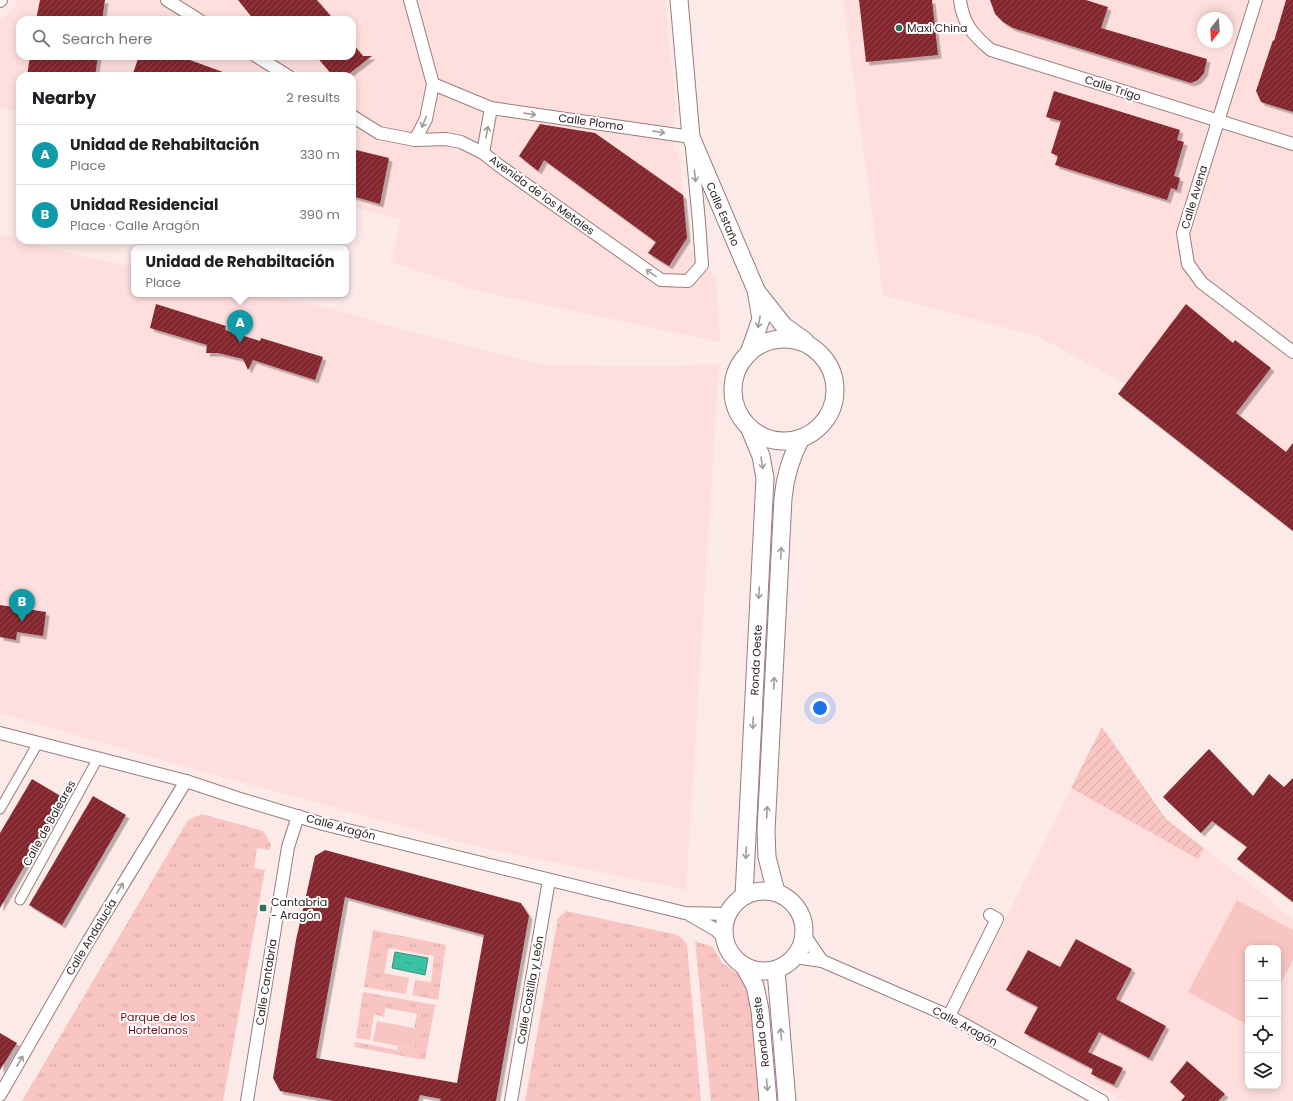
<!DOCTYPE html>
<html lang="en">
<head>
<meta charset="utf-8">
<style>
  :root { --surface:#fff; --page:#f2f2f2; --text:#202124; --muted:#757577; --line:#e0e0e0; --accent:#111827 }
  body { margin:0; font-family:Poppins,sans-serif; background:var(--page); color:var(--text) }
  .controls { position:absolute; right:12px; bottom:12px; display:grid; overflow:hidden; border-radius:8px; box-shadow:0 2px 10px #0003 }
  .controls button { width:36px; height:36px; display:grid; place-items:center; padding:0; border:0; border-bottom:1px solid var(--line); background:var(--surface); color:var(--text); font:20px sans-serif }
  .compass { position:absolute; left:1197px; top:12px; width:36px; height:36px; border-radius:50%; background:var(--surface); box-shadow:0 2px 10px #0003; rotate:197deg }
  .you { position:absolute; left:820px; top:708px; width:14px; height:14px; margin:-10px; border:3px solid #fff; border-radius:50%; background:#1a73e8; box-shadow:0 0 0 6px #1a73e833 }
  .badge { display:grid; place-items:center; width:26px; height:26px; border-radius:50%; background:var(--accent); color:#fff; font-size:13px; font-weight:700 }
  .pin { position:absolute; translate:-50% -33px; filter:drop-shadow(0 1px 2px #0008) }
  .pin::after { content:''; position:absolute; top:21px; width:14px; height:12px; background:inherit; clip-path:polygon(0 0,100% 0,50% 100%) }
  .popup { position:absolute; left:131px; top:245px; width:218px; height:52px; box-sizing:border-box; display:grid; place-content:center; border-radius:8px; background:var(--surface); filter:drop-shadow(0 1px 3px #0005); font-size:13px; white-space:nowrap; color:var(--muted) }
  .popup b { font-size:15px; color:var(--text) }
  .popup::after { content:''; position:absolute; left:50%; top:100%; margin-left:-8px; border:8px solid transparent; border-top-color:var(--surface) }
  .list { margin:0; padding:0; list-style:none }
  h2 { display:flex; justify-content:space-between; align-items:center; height:52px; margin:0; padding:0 16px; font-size:17px }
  h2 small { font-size:13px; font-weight:400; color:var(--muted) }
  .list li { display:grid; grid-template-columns:26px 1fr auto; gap:12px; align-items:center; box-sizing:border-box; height:60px; padding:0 16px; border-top:1px solid var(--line) }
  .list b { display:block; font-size:15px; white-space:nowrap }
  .list p { margin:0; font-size:13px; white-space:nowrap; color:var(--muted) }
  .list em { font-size:13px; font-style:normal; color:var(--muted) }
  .icon { flex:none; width:22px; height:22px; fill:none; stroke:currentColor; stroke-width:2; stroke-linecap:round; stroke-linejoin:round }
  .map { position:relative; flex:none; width:1293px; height:1101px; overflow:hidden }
  .search { position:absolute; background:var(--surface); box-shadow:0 2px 10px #0003; left:16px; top:16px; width:340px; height:44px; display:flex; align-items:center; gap:10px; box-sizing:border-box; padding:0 14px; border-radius:12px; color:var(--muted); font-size:15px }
  .panel { position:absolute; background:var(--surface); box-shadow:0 2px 10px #0003; left:16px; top:72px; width:340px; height:172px; border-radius:12px }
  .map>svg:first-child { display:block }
</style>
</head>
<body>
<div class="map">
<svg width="1293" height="1101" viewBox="0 0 1293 1101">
  <defs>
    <pattern id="grass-tufts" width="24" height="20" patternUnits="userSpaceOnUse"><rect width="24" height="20" fill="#f9c5c3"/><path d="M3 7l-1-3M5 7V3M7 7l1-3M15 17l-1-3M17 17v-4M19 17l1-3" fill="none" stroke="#d6a9a7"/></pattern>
    <pattern id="garden-furrows" width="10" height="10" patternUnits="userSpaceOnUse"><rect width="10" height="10" fill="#f9c5c3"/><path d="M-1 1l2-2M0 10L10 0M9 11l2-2" fill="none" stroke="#d6a9a7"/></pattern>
    <pattern id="water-ripples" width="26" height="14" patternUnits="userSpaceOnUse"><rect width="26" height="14" fill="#3ac2a2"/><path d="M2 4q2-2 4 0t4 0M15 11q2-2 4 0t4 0" fill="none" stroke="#33a68b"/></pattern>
    <pattern id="building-hatch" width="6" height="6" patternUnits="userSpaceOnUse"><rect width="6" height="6" fill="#84282e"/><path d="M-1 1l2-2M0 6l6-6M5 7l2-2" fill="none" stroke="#90464b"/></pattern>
    <filter id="shadow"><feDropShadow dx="3.5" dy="3.5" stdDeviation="0" flood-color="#0004"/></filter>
  </defs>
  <rect width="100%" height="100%" fill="#fceae9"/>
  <g fill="#fedfde" fill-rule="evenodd">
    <path d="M14 0H665L676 111 673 118 674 149 679 153 690 249 716 277 720 342 474 290 392 262 401 220 352 206V76H20V113L0 107V20L18 5ZM20 20H352V56H20Z"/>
    <path d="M843 0H1293V506L1182 414 1037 336 883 295ZM1203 18H1227V42H1203Z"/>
    <path d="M0 234 77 255 134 267V294H263L329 308 401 329 544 365 666 366 719 364 686 890 471 845 172 763 0 713Z"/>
    <path d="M1102 727 1166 819 1252 885 1293 920V1101H1124L958 1014ZM1248 948H1278V1086H1248Z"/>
  </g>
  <g fill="url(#grass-tufts)">
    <path d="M202 814 263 831 271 844 270 850 257 848 254 868 265 870 223 1101H22L188 820Z"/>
    <path d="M566 911 678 935 687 944 701 1101H525L558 918Z"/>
    <path d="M373 930 446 945 438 1000 412 995 415 980 431 982 434 956 389 948 384 973 409 978 406 994 364 987Z"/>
    <path d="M695 941 713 947 722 963 739 975 746 983 752 1005 760 1101H711Z"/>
    <path d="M363 992 435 1005 425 1060 354 1047 355 1042 397 1050 398 1046 414 1049 417 1029 414 1028 417 1014 385 1008 384 1017 374 1014 370 1040 356 1038Z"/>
  </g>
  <path fill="url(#garden-furrows)" d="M1102 727 1166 819 1204 848 1198 859 1071 788Z"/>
  <g fill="#f9c5c3">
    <path d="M1237 900 1293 930V960L1278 988V948H1248V1025L1188 992Z"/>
    <path d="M377 1021 418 1029 414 1049 373 1041Z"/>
  </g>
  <path fill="url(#water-ripples)" stroke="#36927c" d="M395 952 428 958 425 975 392 968Z"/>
  <g fill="url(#building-hatch)" fill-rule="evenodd" filter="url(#shadow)">
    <path d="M40 0H105L102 20H36Z"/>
    <path d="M238 0H317L334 20H254Z"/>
    <path d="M859 0H932L938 55 866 62Z"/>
    <path d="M990 0H1086L1108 7 1101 28 1207 59 1204 73 1198 80 1191 83 1013 28 1003 22 995 14Z"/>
    <path d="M1286 0H1293V112L1261 102 1256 91 1273 40 1274 41Z"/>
    <path d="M352 43 363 56H372L346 76H333L316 56H352Z"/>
    <path d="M30 56H98L95 76H27Z"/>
    <path d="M139 56H179L231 75 230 76H132Z"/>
    <path d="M1054 91 1180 130 1177 140 1184 142 1174 176 1180 178 1177 190 1171 188 1167 200 1055 165 1058 156 1051 153 1061 121 1046 117Z"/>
    <path d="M540 124 595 133 683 195 687 238 669 266 648 253 656 242 544 160 538 171 519 156Z"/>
    <path d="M352 149 389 158 380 204 352 196Z"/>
    <path d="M156 304 226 326 225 330 260 341 261 338 323 357 315 380 253 360 248 370 243 359 218 353H206L207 345 150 328Z"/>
    <path d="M1186 304 1233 343 1235 340 1271 368 1236 413 1286 452 1293 443V531L1118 394Z"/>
    <path d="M0 605 46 612 43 636 17 632 16 640 0 637Z"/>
    <path d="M1209 749 1253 796 1269 774 1284 787 1293 778V902L1237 859 1247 847 1212 821 1201 833 1163 797Z"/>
    <path d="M32 779 64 798 0 908V833Z"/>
    <path d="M93 796 126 815 62 925 29 905Z"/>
    <path d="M325 850 521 903 529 916 496 1101H440L441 1099 420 1095 418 1101H334L280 1091 273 1078 296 940 315 856ZM345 897 484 935 457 1083 316 1058Z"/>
    <path d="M1076 939 1132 969 1116 999 1166 1026 1149 1058 1099 1032 1088 1052 1123 1068 1114 1085 1091 1074 1093 1069 1024 1033 1038 1007 1006 990 1028 950 1060 967Z"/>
    <path d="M0 1033 17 1043 0 1070Z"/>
    <path d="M1187 1061 1225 1094 1218 1101H1181L1185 1096 1170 1082Z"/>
  </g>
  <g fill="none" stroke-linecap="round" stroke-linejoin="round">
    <defs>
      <g id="pedestrian">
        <path d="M0 809 38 743"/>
        <path d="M20 900 98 758"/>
      </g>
      <g id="minor">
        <path d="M167 0 199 20"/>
        <path d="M410 0 433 84 491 108 691 137 699 222 702 265 688 281 661 280 501 167 483 153 491 108"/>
        <path d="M960 0C963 24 973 35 991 50L1293 144"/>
        <path d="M1256 0 1183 233 1188 264 1202 283 1293 352"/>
        <path d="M0 1 1 0"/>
        <path d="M256 56 288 76"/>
        <path d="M352 116 379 133 415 140 426 119 433 84"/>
        <path d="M415 140 446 139 461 142 483 153"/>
        <path d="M0 733 186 781 237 798 323 824 685 913 727 914"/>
        <path d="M690 915 716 930 724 938"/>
        <path d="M805 936 822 961"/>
        <path d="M795 957 822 961 949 1016 1102 1101"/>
        <path d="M949 1016 997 919 990 915"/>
        <path d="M0 1095 89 940 186 781"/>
        <path d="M247 1101 288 847 298 816"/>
        <path d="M511 1101 549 880"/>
      </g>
      <g id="secondary">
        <path d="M679 0 691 137 756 290 761 319 749 353"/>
        <path d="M757 292 784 326 805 341"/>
        <circle cx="784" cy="390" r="51"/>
        <circle cx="764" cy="931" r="40"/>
        <path d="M776 892 767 857 766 831 783 498C785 477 791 457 801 438"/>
        <path d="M744 896 765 478 761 456 749 427"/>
        <path d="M744 966 755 986 760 1010 768 1101"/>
        <path d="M776 970 787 1101"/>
      </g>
    </defs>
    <use href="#pedestrian" stroke="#977d7c" stroke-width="11"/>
    <use href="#minor" stroke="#977d7c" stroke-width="14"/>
    <use href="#secondary" stroke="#977d7c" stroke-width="19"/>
    <use href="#pedestrian" stroke="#fff" stroke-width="9"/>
    <use href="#minor" stroke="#fff" stroke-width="12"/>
    <use href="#secondary" stroke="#fff" stroke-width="17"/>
  </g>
  <defs><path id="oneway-shaft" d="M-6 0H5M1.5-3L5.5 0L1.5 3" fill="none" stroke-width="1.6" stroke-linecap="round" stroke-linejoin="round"/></defs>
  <g stroke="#a09c9c">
    <use href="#oneway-shaft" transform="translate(530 114) rotate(8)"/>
    <use href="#oneway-shaft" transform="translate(424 122) rotate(113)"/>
    <use href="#oneway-shaft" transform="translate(487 132) rotate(-79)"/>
    <use href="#oneway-shaft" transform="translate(659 132) rotate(8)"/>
    <use href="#oneway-shaft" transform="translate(695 176) rotate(84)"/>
    <use href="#oneway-shaft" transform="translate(651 273) rotate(-145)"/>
    <use href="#oneway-shaft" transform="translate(759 322) rotate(101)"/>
    <use href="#oneway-shaft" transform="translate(762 463) rotate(81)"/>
    <use href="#oneway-shaft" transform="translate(781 553) rotate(-87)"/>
    <use href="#oneway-shaft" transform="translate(759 593) rotate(93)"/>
    <use href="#oneway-shaft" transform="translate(774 683) rotate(-87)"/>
    <use href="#oneway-shaft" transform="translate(753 723) rotate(93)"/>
    <use href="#oneway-shaft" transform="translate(767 812) rotate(-87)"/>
    <use href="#oneway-shaft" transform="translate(746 853) rotate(93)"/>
    <use href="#oneway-shaft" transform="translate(120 888) rotate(-58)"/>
    <use href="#oneway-shaft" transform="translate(781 1034) rotate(-95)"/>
    <use href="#oneway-shaft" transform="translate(20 1061) rotate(-60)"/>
    <use href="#oneway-shaft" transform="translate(767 1085) rotate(85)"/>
  </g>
  <g fill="#2f6f5e" stroke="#fff" stroke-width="1.5">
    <circle cx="899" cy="28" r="4"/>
    <rect x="259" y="904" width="8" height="8" rx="2"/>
  </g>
  <g text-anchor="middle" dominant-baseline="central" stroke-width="4" stroke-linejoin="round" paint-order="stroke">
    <g font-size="11" fill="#2d2222" stroke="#fff" text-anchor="start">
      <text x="907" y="28">Maxi China</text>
      <text x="271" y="902">Cantabria<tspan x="271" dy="13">- Aragón</tspan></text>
    </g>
    <g font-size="11" fill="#2d2222" stroke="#fff">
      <text transform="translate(1113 88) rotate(18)">Calle Trigo</text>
      <text transform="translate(591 122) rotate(8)">Calle Plomo</text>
      <text transform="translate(542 195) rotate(36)">Avenida de los Metales</text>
      <text transform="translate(1194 197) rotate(-73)">Calle Avena</text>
      <text transform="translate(723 214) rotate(67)">Calle Estaño</text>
      <text transform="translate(756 660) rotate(-87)">Ronda Oeste</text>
      <text transform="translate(49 823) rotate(-61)">Calle de Baleares</text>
      <text transform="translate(341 827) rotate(15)">Calle Aragón</text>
      <text transform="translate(91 937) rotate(-59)">Calle Andalucía</text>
      <text transform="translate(266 982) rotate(-81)">Calle Cantabria</text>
      <text transform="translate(530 990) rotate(-80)">Calle Castilla y León</text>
      <text transform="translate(965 1026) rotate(28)">Calle Aragón</text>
      <text transform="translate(761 1032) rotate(-97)">Ronda Oeste</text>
    </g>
    <g font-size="11" fill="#6c101c" stroke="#fff">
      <text x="158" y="1017">Parque de los<tspan x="158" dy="13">Hortelanos</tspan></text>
    </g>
  </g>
</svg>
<div class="controls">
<button>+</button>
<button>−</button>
<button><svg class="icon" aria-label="locate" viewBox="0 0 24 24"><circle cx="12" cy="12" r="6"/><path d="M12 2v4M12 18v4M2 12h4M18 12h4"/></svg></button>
<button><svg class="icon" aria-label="layers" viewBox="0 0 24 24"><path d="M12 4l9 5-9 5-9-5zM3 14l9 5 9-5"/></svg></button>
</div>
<svg class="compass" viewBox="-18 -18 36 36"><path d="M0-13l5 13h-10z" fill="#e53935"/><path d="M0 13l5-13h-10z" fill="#757577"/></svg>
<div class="you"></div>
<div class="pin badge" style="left:240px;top:343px;background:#0f9aa8">A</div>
<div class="popup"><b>Unidad de Rehabiltación</b>Place</div>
<div class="pin badge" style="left:22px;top:622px;background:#0f9aa8">B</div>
<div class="search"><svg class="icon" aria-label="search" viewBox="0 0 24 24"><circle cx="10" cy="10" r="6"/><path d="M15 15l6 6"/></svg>Search here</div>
<section class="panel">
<h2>Nearby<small>2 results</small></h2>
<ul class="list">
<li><span class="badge" style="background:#0f9aa8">A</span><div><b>Unidad de Rehabiltación</b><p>Place</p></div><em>330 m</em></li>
<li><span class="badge" style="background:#0f9aa8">B</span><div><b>Unidad Residencial</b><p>Place · Calle Aragón</p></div><em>390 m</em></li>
</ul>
</section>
</div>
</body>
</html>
